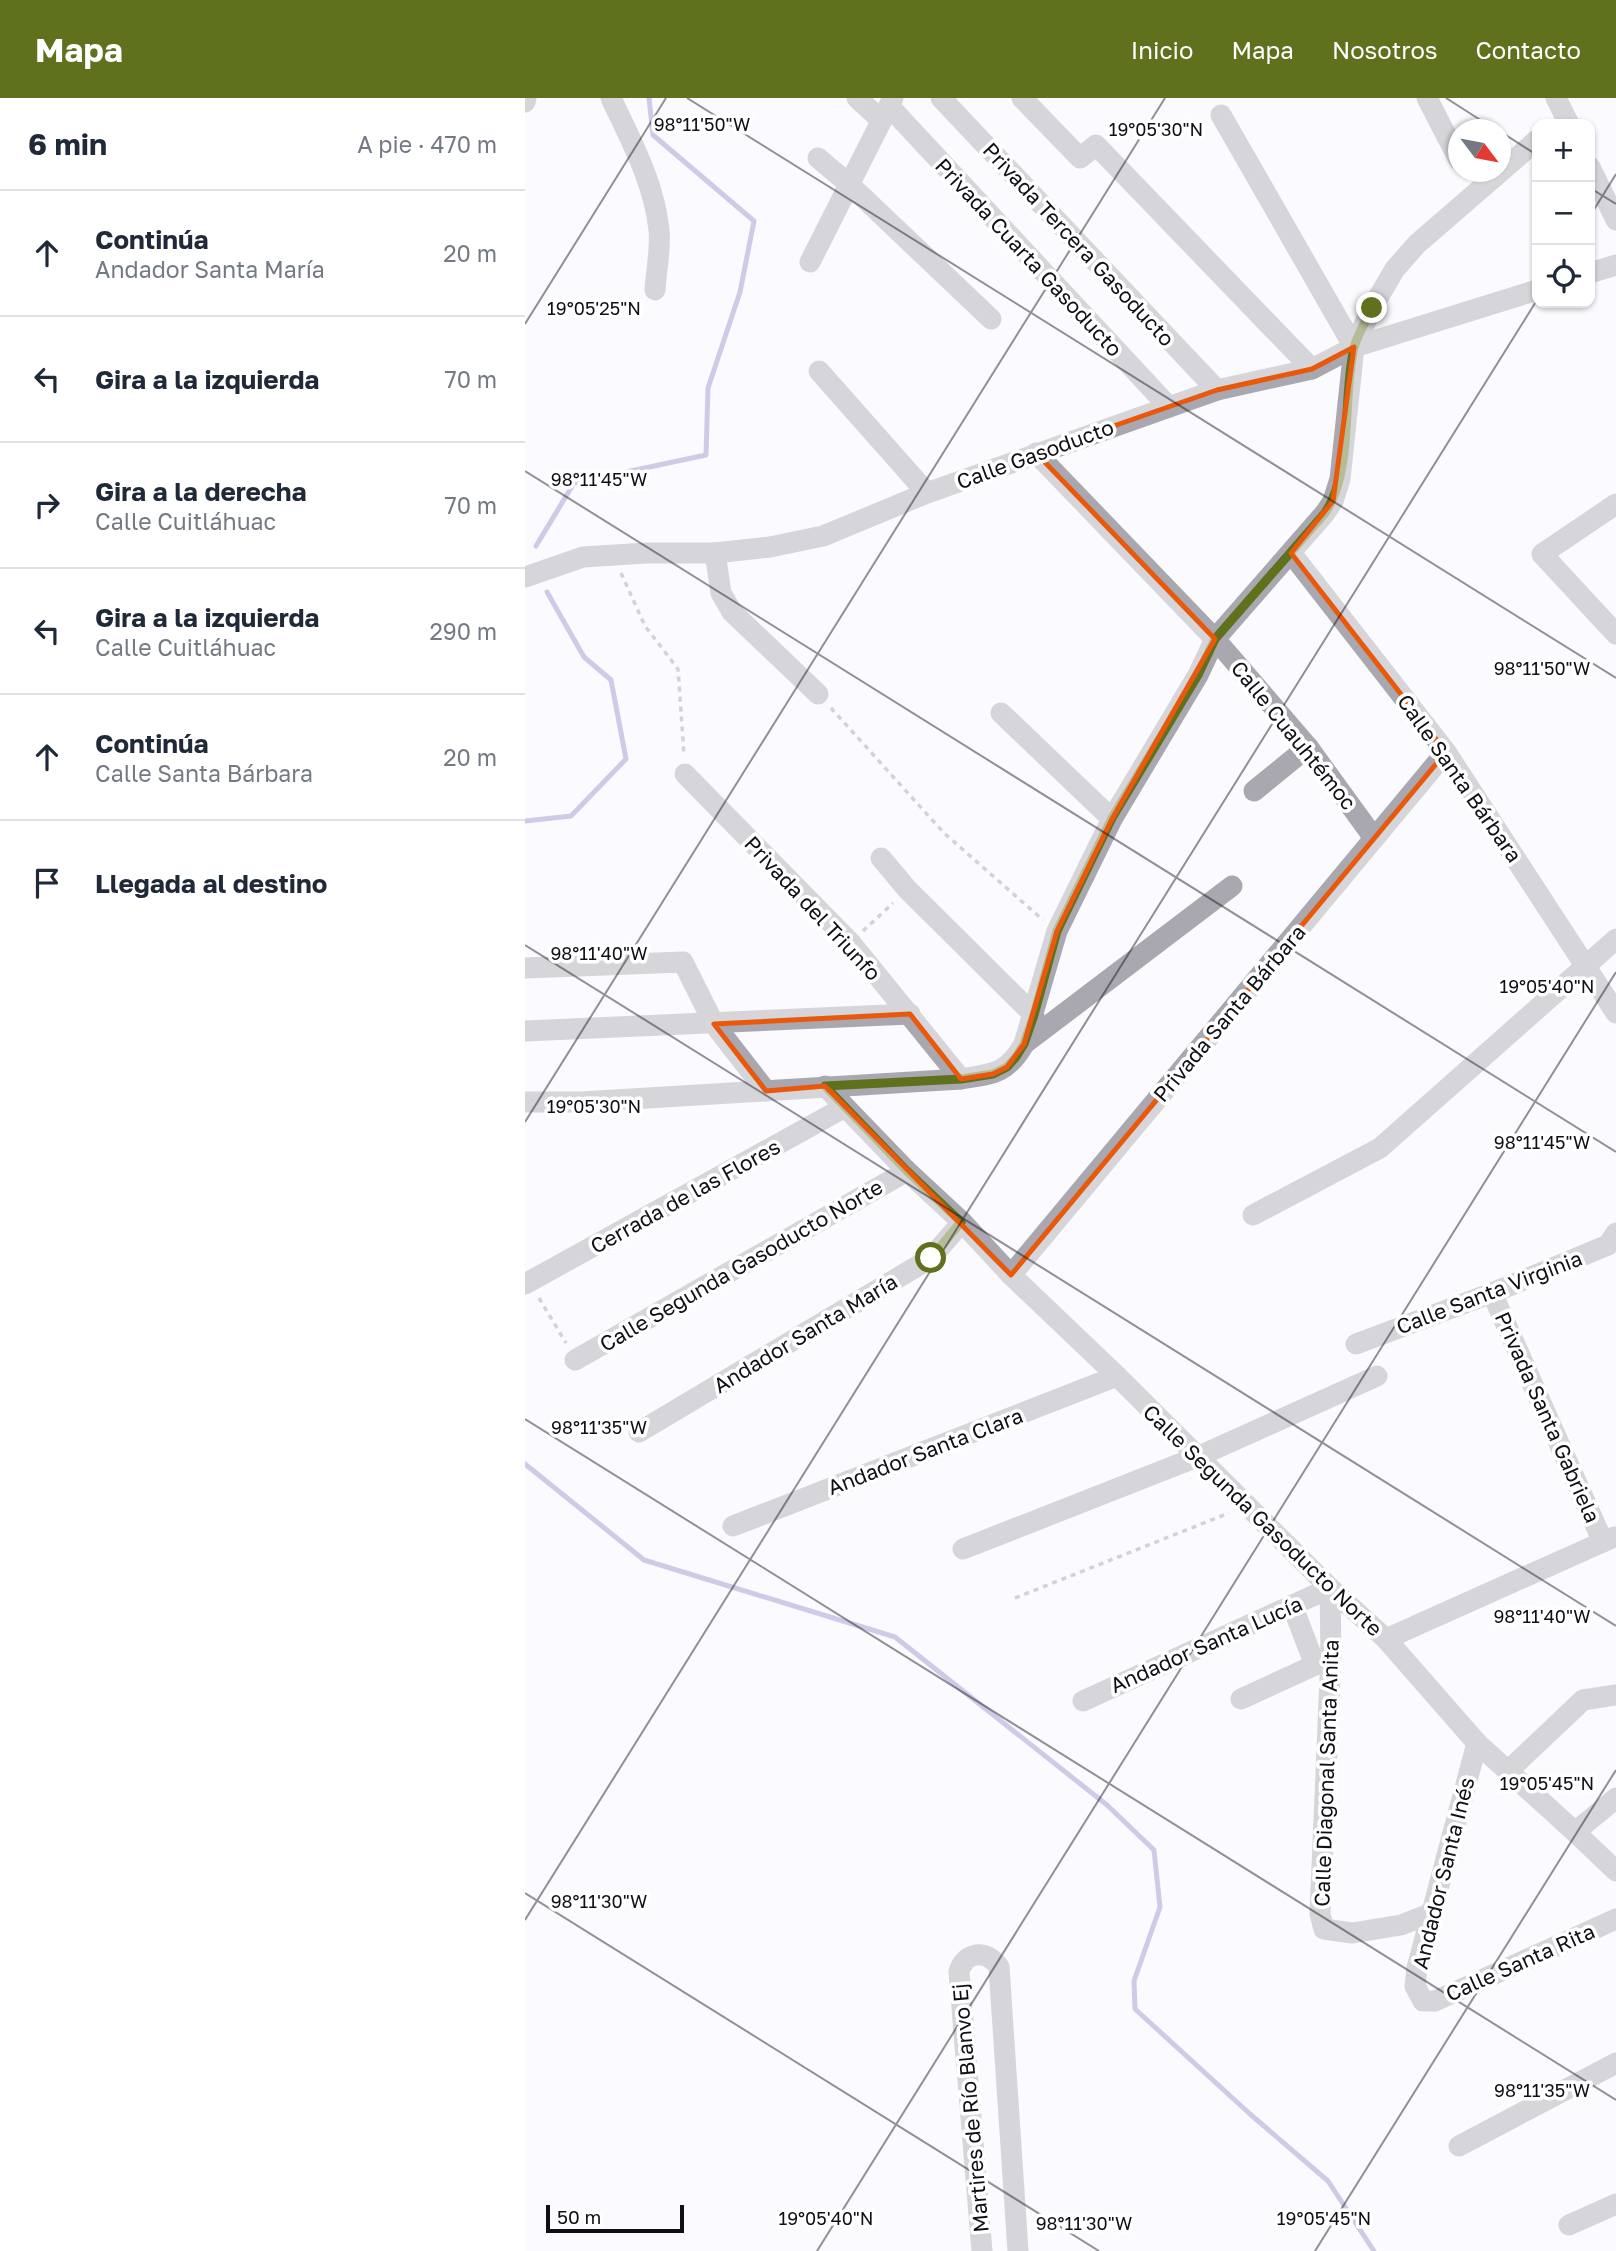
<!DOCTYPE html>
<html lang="es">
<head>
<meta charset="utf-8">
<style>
  :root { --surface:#fff; --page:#f6f6f7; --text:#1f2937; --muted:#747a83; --line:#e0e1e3; --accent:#60711e }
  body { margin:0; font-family:"Golos Text",sans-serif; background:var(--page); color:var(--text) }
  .controls { position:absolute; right:21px; top:21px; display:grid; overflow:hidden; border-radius:14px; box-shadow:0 2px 5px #0004 }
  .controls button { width:63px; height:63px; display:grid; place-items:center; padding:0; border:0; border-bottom:2px solid var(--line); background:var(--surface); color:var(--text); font:35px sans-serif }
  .compass { position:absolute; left:923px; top:21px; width:63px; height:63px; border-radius:50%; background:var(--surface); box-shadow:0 2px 5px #0004; rotate:122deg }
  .scale { position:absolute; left:21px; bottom:18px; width:138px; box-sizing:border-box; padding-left:7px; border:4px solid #100f16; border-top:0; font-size:19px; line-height:24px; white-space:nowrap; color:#100f16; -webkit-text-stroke:5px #fff; paint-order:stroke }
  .stop { position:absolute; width:21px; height:21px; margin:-16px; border:5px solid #60711e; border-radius:50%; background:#fff }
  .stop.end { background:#60711e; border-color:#fff; box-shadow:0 2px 7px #0008 }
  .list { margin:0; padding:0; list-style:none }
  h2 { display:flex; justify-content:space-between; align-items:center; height:91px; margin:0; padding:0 28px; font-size:30px }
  h2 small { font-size:23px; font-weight:400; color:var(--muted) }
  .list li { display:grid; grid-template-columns:46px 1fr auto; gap:21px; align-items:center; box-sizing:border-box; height:126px; padding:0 28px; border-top:2px solid var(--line) }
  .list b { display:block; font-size:26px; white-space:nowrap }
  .list p { margin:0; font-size:23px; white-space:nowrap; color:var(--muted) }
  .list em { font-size:23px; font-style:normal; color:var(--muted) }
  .icon { flex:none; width:38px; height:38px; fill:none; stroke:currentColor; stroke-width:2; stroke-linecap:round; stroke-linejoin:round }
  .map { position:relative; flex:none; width:1091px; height:2153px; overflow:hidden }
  header { display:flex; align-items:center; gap:42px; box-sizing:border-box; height:98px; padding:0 35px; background:var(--accent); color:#fff }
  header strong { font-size:33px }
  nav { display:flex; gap:38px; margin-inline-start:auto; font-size:24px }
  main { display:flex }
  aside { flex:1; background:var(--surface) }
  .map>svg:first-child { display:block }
</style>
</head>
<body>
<header>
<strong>Mapa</strong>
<nav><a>Inicio</a><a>Mapa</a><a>Nosotros</a><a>Contacto</a></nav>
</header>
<main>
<aside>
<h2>6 min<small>A pie · 470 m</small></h2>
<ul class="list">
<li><svg class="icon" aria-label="ahead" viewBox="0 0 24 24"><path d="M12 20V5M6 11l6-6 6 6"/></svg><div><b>Continúa</b><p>Andador Santa María</p></div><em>20 m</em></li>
<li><svg class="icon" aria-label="left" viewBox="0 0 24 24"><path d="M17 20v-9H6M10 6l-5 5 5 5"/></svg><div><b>Gira a la izquierda</b></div><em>70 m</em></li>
<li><svg class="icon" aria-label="right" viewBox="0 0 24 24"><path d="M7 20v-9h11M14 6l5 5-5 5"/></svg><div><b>Gira a la derecha</b><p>Calle Cuitláhuac</p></div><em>70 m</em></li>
<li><svg class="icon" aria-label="left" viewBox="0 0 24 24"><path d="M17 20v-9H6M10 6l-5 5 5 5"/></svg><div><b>Gira a la izquierda</b><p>Calle Cuitláhuac</p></div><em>290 m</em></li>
<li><svg class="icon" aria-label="ahead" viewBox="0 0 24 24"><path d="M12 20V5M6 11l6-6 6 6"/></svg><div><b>Continúa</b><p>Calle Santa Bárbara</p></div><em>20 m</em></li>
<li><svg class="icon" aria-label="arrive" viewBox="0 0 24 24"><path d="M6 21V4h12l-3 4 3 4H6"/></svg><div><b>Llegada al destino</b></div></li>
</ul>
</aside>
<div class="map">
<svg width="1091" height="2153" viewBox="0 0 1091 2153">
  <rect width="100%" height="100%" fill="#fbfafe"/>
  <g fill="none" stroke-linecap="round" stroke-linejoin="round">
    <g stroke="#9c91cf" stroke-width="5">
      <path d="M11 448 49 385 181 357 183 290 215 194 229 123 128 37 124 0"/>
      <path d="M0 723 46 718 101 661 86 582 59 559 22 494"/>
      <path d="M0 1366 119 1462 370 1539 582 1707 629 1752 635 1809 609 1883 610 1911 725 2016 803 2083 849 2153"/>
    </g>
    <g stroke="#a3a2a8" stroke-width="3.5" stroke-dasharray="5 5" stroke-linecap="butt">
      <path d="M96 475 120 528 153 571 159 657"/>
      <path d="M306 610 419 735 518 822"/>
      <path d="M338 833 368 805"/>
      <path d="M14 1200 41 1245"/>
      <path d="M490 1500 704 1415"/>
    </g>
    <g stroke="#a9a8b0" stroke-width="21">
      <path d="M86 0C106 43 129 84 134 132 136 151 131 173 130 192"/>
      <path d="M332 0 356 22"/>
      <path d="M416 0 692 292"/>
      <path d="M497 0 555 60 571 47 787 271"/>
      <path d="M902 0 934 62"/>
      <path d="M1031 0 1044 26"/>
      <path d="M0 4 1 0"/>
      <path d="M364 8 644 309"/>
      <path d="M696 17 829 249"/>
      <path d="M293 60 324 86 466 221"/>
      <path d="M1065 69 1091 122"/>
      <path d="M285 164 368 0"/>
      <path d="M1065 175 1091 167"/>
      <path d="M294 273 402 395"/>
      <path d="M511 355 690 541 783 649 849 740"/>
      <path d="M1091 406 1017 456 1091 536"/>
      <path d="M190 455 196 495 207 514 293 596"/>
      <path d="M766 455 921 654 1091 915"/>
      <path d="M0 479 58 459 122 455H190L245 449 298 438 402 395 692 292 787 271 829 249 1012 192"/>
      <path d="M476 615 587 721"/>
      <path d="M160 676 326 845 436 981"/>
      <path d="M729 693 783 649"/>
      <path d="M356 760 382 791 509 917"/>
      <path d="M0 870 158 864 189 926 241 993"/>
      <path d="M0 933 385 916"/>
      <path d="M499 946 707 788"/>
      <path d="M300 988 382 1073 437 1124 486 1177 592 1278 805 1490 861 1541 952 1645 1050 1734 1091 1773"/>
      <path d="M0 1004H56L436 981C468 976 482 976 499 946L532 833 587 721 673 577 690 541 800 415 808 403 815 381 829 249 847 210 870 171 892 146 1012 42"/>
      <path d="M728 1117 855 1050 1091 841"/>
      <path d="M486 1177 921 654"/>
      <path d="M0 1186 320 1009"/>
      <path d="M967 1195 1078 1444"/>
      <path d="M831 1246 967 1195 1083 1147 1091 1135"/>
      <path d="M50 1262 382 1073"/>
      <path d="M114 1334 406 1160 437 1124"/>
      <path d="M208 1428 592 1278"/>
      <path d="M438 1451 672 1359 852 1278"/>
      <path d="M767 1507 790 1567"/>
      <path d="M861 1541 1089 1439"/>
      <path d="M716 1601 790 1567 806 1556"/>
      <path d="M558 1603 805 1490 806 1556 795 1816 799 1831 827 1835 876 1827 907 1815"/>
      <path d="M952 1645 892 1870 890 1888 898 1903H910L1091 1821"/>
      <path d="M983 1673 1058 1602 1091 1597"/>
      <path d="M1050 1734 1091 1700"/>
      <path d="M934 2048 1091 1965"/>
      <path d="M1044 2127 1091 2106"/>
      <path d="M457 2153 434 1874C440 1853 462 1851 474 1869L493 2153"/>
    </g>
  </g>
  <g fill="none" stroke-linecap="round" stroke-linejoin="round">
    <path stroke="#60711e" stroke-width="9" d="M406 1160 436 1124 382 1073 300 988 436 981 468 976 482 969 491 959 499 946 509 917 532 833 587 720 673 577 690 541 800 415C829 372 817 300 829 250 832 237 841 223 847 210"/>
  </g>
  <path d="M0 0H1091V2153H0ZM829 249 808 403 766 455 921 654 486 1177 300 988 241 993 189 926 385 916 436 981 468 976 482 969 499 946 532 833 587 721 690 541 511 355 692 292 787 271Z" fill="#fbfafe" fill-opacity=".55" fill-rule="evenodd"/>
  <path fill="none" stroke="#e8590c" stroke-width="5" stroke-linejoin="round" d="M829 249 808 403 766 455 921 654 486 1177 300 988 241 993 189 926 385 916 436 981 468 976 482 969 499 946 532 833 587 721 690 541 511 355 692 292 787 271Z"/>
  <path fill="none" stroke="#100f16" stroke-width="2" stroke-opacity="0.45" d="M162 0 1091 580M921 0 971 32M976 34 1012 57M1065 90 1091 106M1065 118 1091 76M0 226 141 0M0 373 1091 1054M0 847 1091 1528M0 1024 640 0M0 1321 1091 2002M0 1795 574 2153M0 1822 1012 202M292 2153 1091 874M790 2153 1091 1672"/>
  <g text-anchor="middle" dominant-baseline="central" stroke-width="7" stroke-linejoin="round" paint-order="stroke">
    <g font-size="21" fill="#100f16" stroke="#fff">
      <text transform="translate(554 146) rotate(47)">Privada Tercera Gasoducto</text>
      <text transform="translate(504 159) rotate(47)">Privada Cuarta Gasoducto</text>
      <text transform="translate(510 356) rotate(-20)">Calle Gasoducto</text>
      <text transform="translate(769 637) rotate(51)">Calle Cuauhtémoc</text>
      <text transform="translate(935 680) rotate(55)">Calle Santa Bárbara</text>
      <text transform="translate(288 810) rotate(47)">Privada del Triunfo</text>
      <text transform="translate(704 915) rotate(-50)">Privada Santa Bárbara</text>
      <text transform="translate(160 1098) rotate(-29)">Cerrada de las Flores</text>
      <text transform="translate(216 1167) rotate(-30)">Calle Segunda Gasoducto Norte</text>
      <text transform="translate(964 1194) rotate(-21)">Calle Santa Virginia</text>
      <text transform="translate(280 1235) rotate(-31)">Andador Santa María</text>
      <text transform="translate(1023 1319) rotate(66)">Privada Santa Gabriela</text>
      <text transform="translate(400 1353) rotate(-21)">Andador Santa Clara</text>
      <text transform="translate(738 1422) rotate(44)">Calle Segunda Gasoducto Norte</text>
      <text transform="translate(681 1546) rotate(-24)">Andador Santa Lucía</text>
      <text transform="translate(801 1675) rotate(-88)">Calle Diagonal Santa Anita</text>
      <text transform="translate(918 1775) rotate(-76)">Andador Santa Inés</text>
      <text transform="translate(995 1864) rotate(-24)">Calle Santa Rita</text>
      <text transform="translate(445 2010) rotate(-95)">Martires de Río Blanvo Ej</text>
    </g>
  </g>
  <g font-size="18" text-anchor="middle" fill="#100f16" stroke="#fff" stroke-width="7" stroke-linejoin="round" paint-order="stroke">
    <text x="177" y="33">98°11'50"W</text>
    <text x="631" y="38">19°05'30"N</text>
    <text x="69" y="217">19°05'25"N</text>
    <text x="74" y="388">98°11'45"W</text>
    <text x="1017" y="577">98°11'50"W</text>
    <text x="74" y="862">98°11'40"W</text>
    <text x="1022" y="895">19°05'40"N</text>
    <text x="69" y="1015">19°05'30"N</text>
    <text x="1017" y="1051">98°11'45"W</text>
    <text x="74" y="1336">98°11'35"W</text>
    <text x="1017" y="1525">98°11'40"W</text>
    <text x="1022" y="1692">19°05'45"N</text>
    <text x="74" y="1810">98°11'30"W</text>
    <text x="1017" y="1999">98°11'35"W</text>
    <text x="301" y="2127">19°05'40"N</text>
    <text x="799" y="2127">19°05'45"N</text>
    <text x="559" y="2132">98°11'30"W</text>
  </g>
</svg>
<div class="controls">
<button>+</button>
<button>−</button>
<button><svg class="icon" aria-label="locate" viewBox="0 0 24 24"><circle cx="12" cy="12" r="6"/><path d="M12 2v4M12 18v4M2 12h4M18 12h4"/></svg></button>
</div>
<svg class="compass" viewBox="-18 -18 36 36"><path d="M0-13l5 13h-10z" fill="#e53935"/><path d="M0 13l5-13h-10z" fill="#747a83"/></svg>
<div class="scale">50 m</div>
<div class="stop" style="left:406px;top:1160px"></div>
<div class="stop end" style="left:847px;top:210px"></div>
</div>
</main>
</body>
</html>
